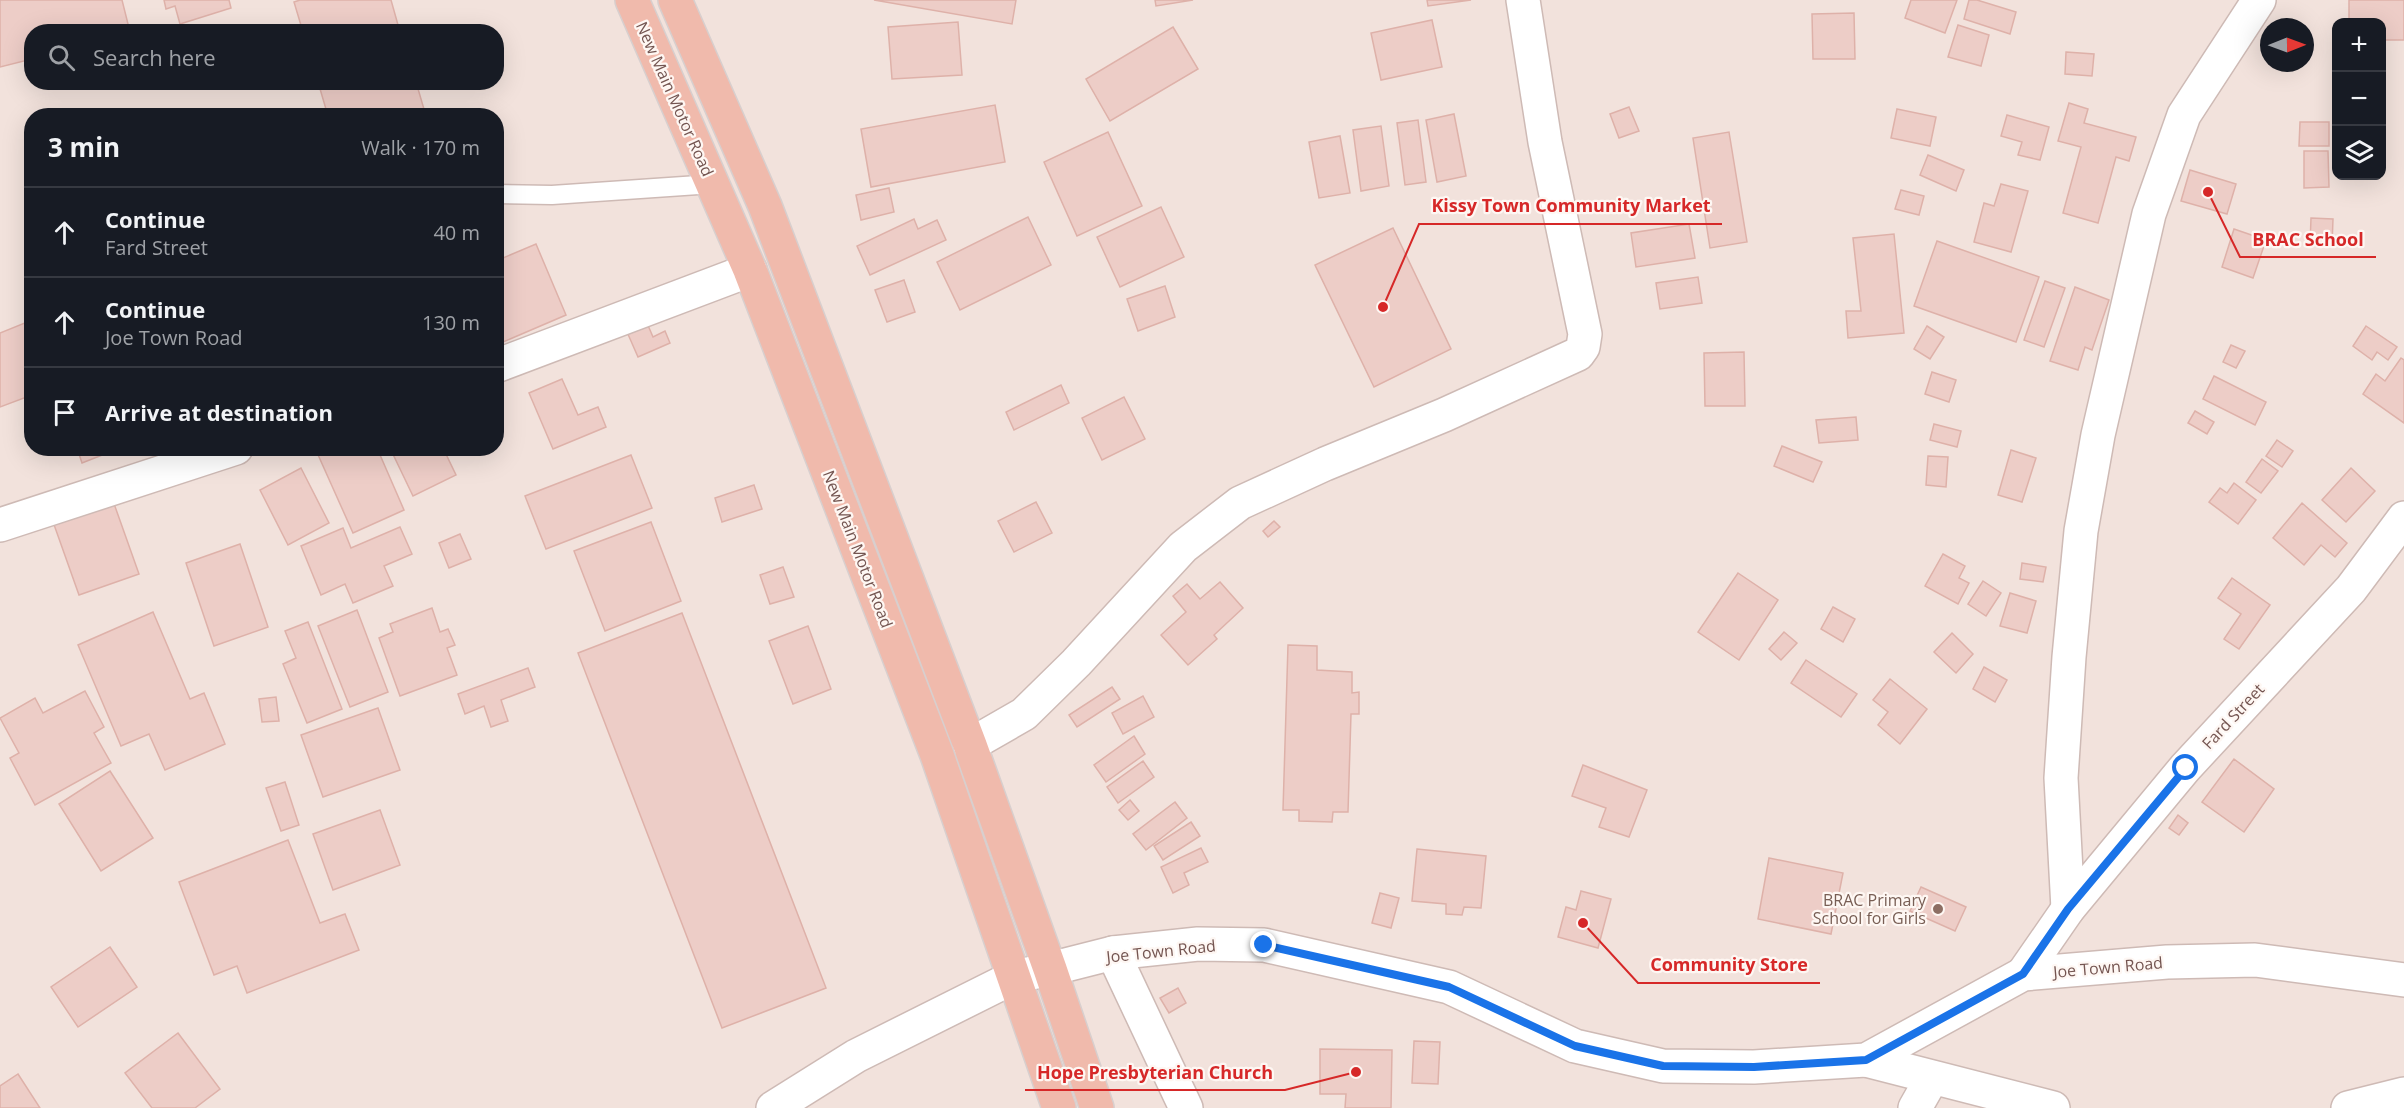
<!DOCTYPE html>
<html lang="en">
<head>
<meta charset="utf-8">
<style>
  :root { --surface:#171b24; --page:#242831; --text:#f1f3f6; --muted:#9ea1a6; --line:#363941 }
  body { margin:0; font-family:"Open Sans",sans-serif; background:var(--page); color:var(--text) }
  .controls { position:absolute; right:18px; top:18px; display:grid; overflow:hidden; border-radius:12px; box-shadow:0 6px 24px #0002 }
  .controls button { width:54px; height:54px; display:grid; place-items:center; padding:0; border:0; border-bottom:2px solid var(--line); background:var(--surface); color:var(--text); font:30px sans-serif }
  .compass { position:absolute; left:2260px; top:18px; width:54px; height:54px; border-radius:50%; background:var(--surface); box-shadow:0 6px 24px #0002; rotate:89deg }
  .stop { position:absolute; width:18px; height:18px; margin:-14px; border:4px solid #1a73e8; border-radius:50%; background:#fff }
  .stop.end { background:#1a73e8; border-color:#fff; box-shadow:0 2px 6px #0008 }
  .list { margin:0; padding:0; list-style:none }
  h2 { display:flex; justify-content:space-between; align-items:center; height:78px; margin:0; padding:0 24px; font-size:26px }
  h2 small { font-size:20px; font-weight:400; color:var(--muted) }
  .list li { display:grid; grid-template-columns:39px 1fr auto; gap:18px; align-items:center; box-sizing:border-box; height:90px; padding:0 24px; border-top:2px solid var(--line) }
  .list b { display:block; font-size:22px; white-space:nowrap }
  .list p { margin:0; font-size:20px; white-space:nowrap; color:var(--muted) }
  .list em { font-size:20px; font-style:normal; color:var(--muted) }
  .icon { flex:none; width:33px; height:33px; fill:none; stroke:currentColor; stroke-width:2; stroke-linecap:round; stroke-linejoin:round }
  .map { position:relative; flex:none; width:2404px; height:1108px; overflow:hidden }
  .search { position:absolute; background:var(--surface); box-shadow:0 6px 24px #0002; left:24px; top:24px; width:480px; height:66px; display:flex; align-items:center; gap:15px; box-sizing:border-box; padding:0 21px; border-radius:24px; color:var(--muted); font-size:22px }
  .panel { position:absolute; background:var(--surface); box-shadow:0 6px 24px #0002; left:24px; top:108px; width:480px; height:348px; border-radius:24px }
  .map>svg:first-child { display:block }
</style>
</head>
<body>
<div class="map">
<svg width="2404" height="1108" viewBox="0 0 2404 1108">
  <rect width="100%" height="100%" fill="#fbf2ed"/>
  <path fill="#f2e2dc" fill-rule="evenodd" d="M0 0H2404V1108H0ZM2336 22H2382V176H2336ZM2269 27H2305V63H2269ZM32 32H496V82H32ZM32 116H496V448H32Z"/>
  <g fill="#edcdc7" stroke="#deb1a9" stroke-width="1.5">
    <path d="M0 0H122L130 32H32V59L0 67Z"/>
    <path d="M164 0H229L231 8 180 24 175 6 166 9Z"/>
    <path d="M300 0H391L400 32H303L294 2Z"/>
    <path d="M874 0H1016L1012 24Z"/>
    <path d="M1155 0H1193L1156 6Z"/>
    <path d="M1427 0H1471L1428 6Z"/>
    <path d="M1911 0H1957L1945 33 1905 18Z"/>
    <path d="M1969 0H1977L2016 12 2010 34 1964 19Z"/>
    <path d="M2349 0H2404V40H2382V22H2349Z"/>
    <path d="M1854 13 1855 59H1813L1812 14Z"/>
    <path d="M1432 20 1442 67 1381 80 1371 33Z"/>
    <path d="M958 22 962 75 892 79 888 27Z"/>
    <path d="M1958 25 1989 35 1981 66 1948 57Z"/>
    <path d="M1173 27 1198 69 1110 121 1086 79Z"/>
    <path d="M2066 52 2094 54 2092 76 2065 74Z"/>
    <path d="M318 82H416L426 116H328Z"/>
    <path d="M2069 103 2088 109 2084 123 2136 137 2129 161 2116 157 2098 223 2063 213 2081 147 2058 141Z"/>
    <path d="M995 105 1005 162 871 187 861 129Z"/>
    <path d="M1629 107 1639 131 1619 138 1610 114Z"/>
    <path d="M1897 109 1936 117 1930 146 1891 138Z"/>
    <path d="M1454 114 1466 176 1437 182 1426 120Z"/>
    <path d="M2007 115 2049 127 2040 160 2018 155 2022 142 2001 136Z"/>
    <path d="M1418 120 1426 182 1405 185 1397 123Z"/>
    <path d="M2300 122H2329V146H2299Z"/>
    <path d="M1381 126 1389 186 1361 191 1353 130Z"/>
    <path d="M1108 132 1142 206 1077 236 1044 162Z"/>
    <path d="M1729 132 1747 242 1710 248 1693 138Z"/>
    <path d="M1340 136 1350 193 1319 198 1309 142Z"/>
    <path d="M2304 151H2328L2329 187 2304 188Z"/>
    <path d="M1928 155 1964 170 1956 191 1920 175Z"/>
    <path d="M2190 170 2236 184 2227 214 2181 201Z"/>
    <path d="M2001 184 2028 191 2011 252 1974 242 1984 203 1994 206Z"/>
    <path d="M889 188 894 212 861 220 856 195Z"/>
    <path d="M1901 190 1924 196 1919 215 1895 209Z"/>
    <path d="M1161 207 1184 257 1120 287 1097 237Z"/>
    <path d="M1028 217 1051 265 960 310 937 262Z"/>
    <path d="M2311 218 2333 219 2332 246 2310 245Z"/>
    <path d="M914 219 918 229 937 220 946 240 870 275 857 246Z"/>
    <path d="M1689 224 1695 258 1636 267 1631 233Z"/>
    <path d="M1393 228 1451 349 1374 387 1315 265Z"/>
    <path d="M2234 229 2266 240 2253 278 2222 267Z"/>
    <path d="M1894 234 1904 333 1848 338 1846 311H1861L1853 238Z"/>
    <path d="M1937 241 2039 277 2016 342 1914 306Z"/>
    <path d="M536 244 566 315 496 345V261Z"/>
    <path d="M1698 277 1702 303 1660 309 1656 283Z"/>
    <path d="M904 280 915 312 887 322 875 290Z"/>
    <path d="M2045 281 2065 288 2044 347 2024 340Z"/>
    <path d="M1165 286 1175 317 1138 331 1127 299Z"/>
    <path d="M2075 287 2109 300 2092 350 2085 347 2078 370 2050 361Z"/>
    <path d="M32 320V395L0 407V333Z"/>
    <path d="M647 323 653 337 665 331 670 343 638 357 627 332Z"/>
    <path d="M1927 326 1944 337 1930 359 1914 349Z"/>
    <path d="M2366 326 2397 347 2388 360 2377 352 2372 360 2353 346Z"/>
    <path d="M2231 345 2245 351 2236 368 2223 362Z"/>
    <path d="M1744 352 1745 406H1705L1704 353Z"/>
    <path d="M2401 358 2404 360V423L2363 394 2376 374 2385 381Z"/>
    <path d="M1932 372 1956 380 1949 402 1925 394Z"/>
    <path d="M2214 376 2266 402 2255 425 2203 399Z"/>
    <path d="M562 379 578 415 598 407 606 427 553 449 529 393Z"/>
    <path d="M1061 385 1069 403 1014 430 1006 412Z"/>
    <path d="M1124 397 1145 439 1102 460 1082 418Z"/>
    <path d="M2195 411 2214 422 2207 434 2188 423Z"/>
    <path d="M1856 417 1858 440 1819 443 1816 420Z"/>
    <path d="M1934 424 1961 431 1957 447 1930 440Z"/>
    <path d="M2277 440 2293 451 2282 467 2266 456Z"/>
    <path d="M1782 446 1822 462 1813 482 1774 466Z"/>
    <path d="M77 448H120L82 463Z"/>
    <path d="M315 448H377L404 510 353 533Z"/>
    <path d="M390 448H443L456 475 413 496Z"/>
    <path d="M2011 450 2036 458 2022 502 1998 495Z"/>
    <path d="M631 455 652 508 546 549 525 496Z"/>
    <path d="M1928 456 1948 457 1946 487 1926 485Z"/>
    <path d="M2262 459 2278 471 2261 493 2246 482Z"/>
    <path d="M301 468 329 523 288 545 260 490Z"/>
    <path d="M2351 468 2375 491 2346 522 2322 500Z"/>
    <path d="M2234 483 2256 500 2238 524 2209 502 2220 488 2227 493Z"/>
    <path d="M754 485 762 509 722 522 715 498Z"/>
    <path d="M112 498 139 574 79 595 52 519Z"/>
    <path d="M1036 502 1052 533 1014 552 998 521Z"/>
    <path d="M2302 503 2347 543 2335 557 2321 545 2304 565 2273 538Z"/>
    <path d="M1274 521 1280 527 1268 537 1263 531Z"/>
    <path d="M651 522 681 601 605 631 574 551Z"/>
    <path d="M400 527 412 554 384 566 393 586 353 603 345 584 321 595 301 546 343 528 351 548Z"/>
    <path d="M460 534 471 559 449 568 439 543Z"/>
    <path d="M240 544 268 627 214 646 186 563Z"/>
    <path d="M1943 554 1965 566 1959 578 1969 583 1958 604 1925 586Z"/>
    <path d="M2022 563 2046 567 2043 582 2020 579Z"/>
    <path d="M783 567 794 597 770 604 760 575Z"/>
    <path d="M1738 573 1778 600 1739 660 1698 632Z"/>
    <path d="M2232 578 2270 605 2239 649 2224 639 2241 614 2218 598Z"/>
    <path d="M1983 581 2001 593 1986 616 1968 604Z"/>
    <path d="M1220 582 1243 608 1214 635 1217 639 1188 665 1161 635 1186 612 1173 596 1187 584 1200 599Z"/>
    <path d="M2010 593 2036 601 2027 633 2000 626Z"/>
    <path d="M1833 607 1855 619 1843 642 1821 629Z"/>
    <path d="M432 608 440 632 448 629 455 645 447 648 457 675 400 696 379 638 393 632 390 624Z"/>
    <path d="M357 610 388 692 350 707 318 626Z"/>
    <path d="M153 612 190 699 204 693 225 744 165 770 149 734 121 746 78 645Z"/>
    <path d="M682 613 826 988 722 1028 578 653Z"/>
    <path d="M308 622 342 709 307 723 283 664 296 658 285 631Z"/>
    <path d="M808 626 831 689 793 704 769 641Z"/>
    <path d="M1784 632 1797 643 1781 660 1769 649Z"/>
    <path d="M1952 633 1973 654 1956 673 1934 652Z"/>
    <path d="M1288 645 1317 646V670L1352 672V693L1359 692V714H1351L1348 812H1333L1332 822 1299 821V810H1283Z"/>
    <path d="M1806 660 1857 694 1841 717 1791 683Z"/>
    <path d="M1984 667 2007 680 1995 702 1973 689Z"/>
    <path d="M528 668 535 687 501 700 508 721 491 727 484 706 465 714 458 694Z"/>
    <path d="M1890 679 1927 709 1900 744 1878 725 1888 712 1873 700Z"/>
    <path d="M1112 687 1120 699 1077 727 1069 715Z"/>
    <path d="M85 691 104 727 94 733 111 763 35 805 10 758 19 753 0 718 35 698 43 713Z"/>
    <path d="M1143 696 1154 717 1123 734 1112 713Z"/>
    <path d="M276 697 279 721 262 722 259 699Z"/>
    <path d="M378 708 400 770 323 797 301 735Z"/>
    <path d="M1134 736 1145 754 1106 782 1094 765Z"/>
    <path d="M2234 759 2274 789 2244 832 2202 802Z"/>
    <path d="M1143 761 1154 777 1118 803 1107 787Z"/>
    <path d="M1583 765 1647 790 1629 837 1599 827 1606 808 1572 796Z"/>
    <path d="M110 771 153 838 101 871 59 804Z"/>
    <path d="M285 782 299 825 281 831 266 788Z"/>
    <path d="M1130 800 1139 811 1128 820 1119 810Z"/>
    <path d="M1175 802 1187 818 1146 850 1133 834Z"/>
    <path d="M380 810 400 865 333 890 313 834Z"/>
    <path d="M2178 815 2188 823 2179 835 2169 828Z"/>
    <path d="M1191 822 1200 836 1163 860 1154 846Z"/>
    <path d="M288 840 320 923 345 914 359 950 247 993 237 966 214 975 179 882Z"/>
    <path d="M1201 848 1208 862 1184 873 1189 885 1173 893 1161 867Z"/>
    <path d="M1417 849 1486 856 1481 908 1464 907 1462 915 1446 914V904L1412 901Z"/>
    <path d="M1769 858 1843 873 1831 934 1758 919Z"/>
    <path d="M1921 887 1966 907 1955 931 1910 911Z"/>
    <path d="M1581 891 1611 899 1598 948 1558 937 1566 907 1576 910Z"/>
    <path d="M1380 893 1399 898 1391 928 1372 923Z"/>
    <path d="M110 947 137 987 78 1027 51 987Z"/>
    <path d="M1178 988 1186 1003 1169 1013 1160 998Z"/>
    <path d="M178 1033 220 1089 195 1108H152L125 1073Z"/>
    <path d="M1414 1041 1440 1042 1438 1084 1412 1083Z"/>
    <path d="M1320 1049 1392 1050 1391 1108H1345L1346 1094H1320Z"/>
    <path d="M18 1074 40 1108H0V1086Z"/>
  </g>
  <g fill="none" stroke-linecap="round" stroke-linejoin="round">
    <defs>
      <path id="service" d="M496 194 552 195 713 184"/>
      <g id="minor">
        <path d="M496 366 750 270"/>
        <path d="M0 525 236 448"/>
        <path d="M970 745 1024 714 1076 663 1183 547 1240 503 1325 464 1444 415 1578 354 1583 347 1585 334 1545 142 1523 0"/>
        <path d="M2068 909 2061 778 2069 657 2081 531 2098 435 2149 214 2184 115 2259 0"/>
        <path d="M1113 953 1186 1108"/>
        <path d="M1050 969 1113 953 1198 944 1264 945 1449 987 1575 1046 1663 1066 1754 1067 1866 1060 2023 974 2167 962 2255 960 2404 980"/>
        <path d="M2023 974 2068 909 2185 768 2351 589 2404 518"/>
        <path d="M1866 1060 2053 1108"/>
        <path d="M1915 1108 1932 1078"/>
        <path d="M2348 1108 2404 1094"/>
      </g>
      <path id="tertiary" d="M773 1108 856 1056 1014 977 1050 969"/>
      <g id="trunk">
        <path d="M632 0 750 270 937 755 1059 1108"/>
        <path d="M675 0 765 206 970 745 1050 969 1097 1108"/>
      </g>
    </defs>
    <use href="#service" stroke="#cebab5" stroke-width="21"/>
    <use href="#minor" stroke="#cebab5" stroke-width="36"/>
    <use href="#tertiary" stroke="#cebab5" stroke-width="36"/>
    <use href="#trunk" stroke="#d8cfce" stroke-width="36"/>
    <use href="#service" stroke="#fff" stroke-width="18"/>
    <use href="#minor" stroke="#fff" stroke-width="33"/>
    <use href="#tertiary" stroke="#fff" stroke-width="33"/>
    <use href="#trunk" stroke="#f0baac" stroke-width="33"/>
  </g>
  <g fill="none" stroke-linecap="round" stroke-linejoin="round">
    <path stroke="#1a73e8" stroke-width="8" d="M1264 945 1449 987 1575 1046 1663 1066 1754 1067 1866 1060 2023 974 2068 909 2186 768"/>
  </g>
  <circle fill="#8d6e63" stroke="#fef7f3" stroke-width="2" cx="1938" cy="909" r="6"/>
  <g text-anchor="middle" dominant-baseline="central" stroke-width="4.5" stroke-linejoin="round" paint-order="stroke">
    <g font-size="16" fill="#745551" stroke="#fef7f3">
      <text transform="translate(675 99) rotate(66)">New Main Motor Road</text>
      <text transform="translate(858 549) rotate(69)">New Main Motor Road</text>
      <text transform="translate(2233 716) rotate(-47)">Fard Street</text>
      <text transform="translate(1161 951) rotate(-6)">Joe Town Road</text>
      <text transform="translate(2108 967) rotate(-5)">Joe Town Road</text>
    </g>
    <g font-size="16" fill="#785e54" stroke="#fef7f3" text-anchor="end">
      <text x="1926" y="900">BRAC Primary<tspan x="1926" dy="18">School for Girls</tspan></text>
    </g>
  </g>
  <path fill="none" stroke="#d62828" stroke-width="2" d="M1383 307L1419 224H1722M2208 192L2240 257H2376M1583 923L1638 983H1820M1356 1072L1285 1090H1025"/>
  <g fill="#d62828" stroke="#fef7f3" stroke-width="2">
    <circle cx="1383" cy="307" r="6"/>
    <circle cx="2208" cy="192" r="6"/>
    <circle cx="1583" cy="923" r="6"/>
    <circle cx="1356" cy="1072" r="6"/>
  </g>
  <g font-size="18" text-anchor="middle" font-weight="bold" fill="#d62828" stroke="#fef7f3" stroke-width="4.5" stroke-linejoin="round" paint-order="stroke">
    <text x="1571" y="212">Kissy Town Community Market</text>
    <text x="2308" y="246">BRAC School</text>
    <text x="1729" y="971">Community Store</text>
    <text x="1155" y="1079">Hope Presbyterian Church</text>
  </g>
</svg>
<div class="controls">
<button>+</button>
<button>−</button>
<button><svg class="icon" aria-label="layers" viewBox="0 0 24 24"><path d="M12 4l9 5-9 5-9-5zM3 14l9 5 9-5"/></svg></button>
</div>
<svg class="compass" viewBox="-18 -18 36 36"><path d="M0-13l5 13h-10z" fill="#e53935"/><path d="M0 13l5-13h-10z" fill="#9ea1a6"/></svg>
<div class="stop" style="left:2186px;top:768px"></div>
<div class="stop end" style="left:1264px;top:945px"></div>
<div class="search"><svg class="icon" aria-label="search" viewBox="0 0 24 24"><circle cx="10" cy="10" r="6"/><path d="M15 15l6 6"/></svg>Search here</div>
<section class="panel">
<h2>3 min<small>Walk · 170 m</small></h2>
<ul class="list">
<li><svg class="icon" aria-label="ahead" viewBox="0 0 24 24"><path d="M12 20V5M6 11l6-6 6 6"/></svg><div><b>Continue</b><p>Fard Street</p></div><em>40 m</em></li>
<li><svg class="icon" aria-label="ahead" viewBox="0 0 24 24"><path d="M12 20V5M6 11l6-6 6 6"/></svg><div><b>Continue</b><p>Joe Town Road</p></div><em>130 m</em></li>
<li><svg class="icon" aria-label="arrive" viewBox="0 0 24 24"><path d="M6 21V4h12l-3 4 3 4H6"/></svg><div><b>Arrive at destination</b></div></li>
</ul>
</section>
</div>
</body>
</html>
